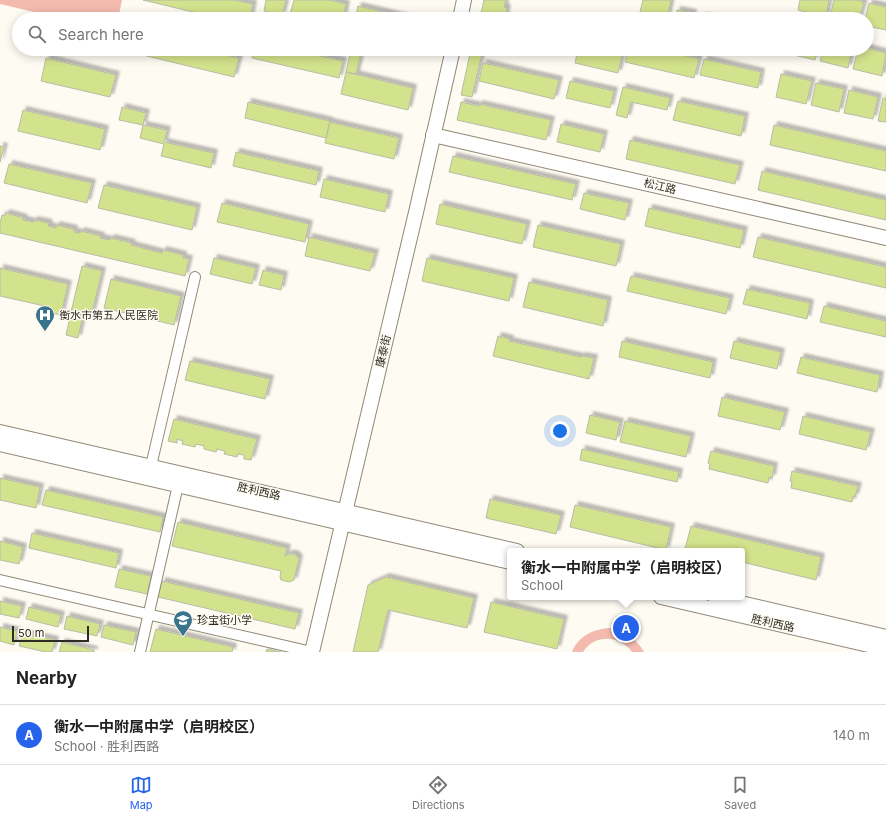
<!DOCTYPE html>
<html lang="en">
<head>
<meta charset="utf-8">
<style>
  :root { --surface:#fff; --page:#f2f2f2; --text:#222; --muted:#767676; --line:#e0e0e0; --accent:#2563eb }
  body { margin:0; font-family:Inter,"Noto Sans SC",sans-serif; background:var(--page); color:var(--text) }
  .scale { position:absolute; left:12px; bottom:10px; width:77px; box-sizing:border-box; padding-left:4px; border:2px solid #2e2b23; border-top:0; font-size:11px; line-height:14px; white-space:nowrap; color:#2e2b23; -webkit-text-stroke:3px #fefbf2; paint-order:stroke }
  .you { position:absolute; left:560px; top:431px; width:14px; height:14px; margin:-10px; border:3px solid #fff; border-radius:50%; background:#1a73e8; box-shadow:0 0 0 6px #1a73e833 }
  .badge { display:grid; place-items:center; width:26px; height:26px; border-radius:50%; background:var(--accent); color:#fff; font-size:13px; font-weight:700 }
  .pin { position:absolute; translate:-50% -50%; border:2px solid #fff; box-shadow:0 1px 4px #0006 }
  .popup { position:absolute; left:507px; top:548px; width:238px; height:52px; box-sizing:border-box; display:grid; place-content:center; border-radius:4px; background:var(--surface); filter:drop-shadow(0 1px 3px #0005); font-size:13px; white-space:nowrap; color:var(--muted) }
  .popup b { font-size:15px; color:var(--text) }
  .popup::after { content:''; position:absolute; left:50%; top:100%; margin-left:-8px; border:8px solid transparent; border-top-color:var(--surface) }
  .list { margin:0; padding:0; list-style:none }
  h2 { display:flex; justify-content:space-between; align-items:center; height:52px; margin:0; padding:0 16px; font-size:17px }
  h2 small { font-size:13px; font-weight:400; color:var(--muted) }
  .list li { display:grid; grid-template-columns:26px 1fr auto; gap:12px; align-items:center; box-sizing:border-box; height:60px; padding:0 16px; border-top:1px solid var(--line) }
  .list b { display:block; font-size:15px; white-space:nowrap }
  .list p { margin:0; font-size:13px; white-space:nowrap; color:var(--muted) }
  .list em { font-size:13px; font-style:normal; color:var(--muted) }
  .icon { flex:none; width:22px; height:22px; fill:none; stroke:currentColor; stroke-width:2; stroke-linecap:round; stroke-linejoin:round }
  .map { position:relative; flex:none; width:886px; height:652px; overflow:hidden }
  .search { position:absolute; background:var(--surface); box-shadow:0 2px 10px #0003; left:12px; right:12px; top:12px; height:44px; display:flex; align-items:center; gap:10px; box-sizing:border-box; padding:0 14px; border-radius:22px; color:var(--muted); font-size:15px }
  .sheet { height:112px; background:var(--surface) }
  nav { display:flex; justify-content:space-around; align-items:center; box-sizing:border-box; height:56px; border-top:1px solid var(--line); background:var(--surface); font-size:11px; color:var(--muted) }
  nav a { display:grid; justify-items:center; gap:2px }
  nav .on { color:var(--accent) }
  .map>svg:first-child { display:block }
</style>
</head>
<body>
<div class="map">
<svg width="886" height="652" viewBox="0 0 886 652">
  <defs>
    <filter id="shadow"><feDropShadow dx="3.5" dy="-3.5" stdDeviation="1" flood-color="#0004"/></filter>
  </defs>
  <rect width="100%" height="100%" fill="#fefbf2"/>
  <g fill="#f4baae">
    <path d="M0 0H122L118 19H64L0 4Z"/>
    <path d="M609 628C625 630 636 638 644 652H632C619 635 595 634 583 652H572C578 636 594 629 609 628Z"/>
  </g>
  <g fill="#d3e28c" stroke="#b7bca7" filter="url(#shadow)">
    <path d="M143 0H234L253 4 250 19H222Z"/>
    <path d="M266 0H286L282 15 264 11Z"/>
    <path d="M294 0H330L346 4 343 19H313L290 14Z"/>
    <path d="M484 0H506L504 7 507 8 505 18 481 13Z"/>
    <path d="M643 0H671L667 19H651L639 16Z"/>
    <path d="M800 0H829L826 17 798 10Z"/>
    <path d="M834 0H857L864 2 859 19H836L830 17Z"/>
    <path d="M869 3 886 7V30L867 26V19H865Z"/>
    <path d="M358 6 413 19H355Z"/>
    <path d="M677 10 693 13 692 19H675Z"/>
    <path d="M703 16 718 19H702Z"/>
    <path d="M867 48 886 53 882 76 853 69 858 49Z"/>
    <path d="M131 49H199L239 58 234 77 130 52Z"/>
    <path d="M254 49H290L343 61 339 78 252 58Z"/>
    <path d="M351 49H362L356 74 346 72Z"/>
    <path d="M471 49H483L472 97 461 95Z"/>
    <path d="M578 49H597L622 55 618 73 575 63Z"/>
    <path d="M628 49H656L699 59 694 78 625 62Z"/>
    <path d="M786 49H818L815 60 785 53Z"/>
    <path d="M823 49H852L848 68 820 61Z"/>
    <path d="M46 58 116 75 110 97 41 81Z"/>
    <path d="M704 59 761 72 758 88 700 75Z"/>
    <path d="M483 63 559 80 554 99 479 81Z"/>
    <path d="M346 72 413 88 408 110 341 94Z"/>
    <path d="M781 74 812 81 806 104 776 97Z"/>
    <path d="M570 81 614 91 610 108 566 98Z"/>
    <path d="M816 83 844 89 839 112 811 105Z"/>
    <path d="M623 87 670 98 667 110 631 102 627 118 616 115Z"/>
    <path d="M849 90 878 97 873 119 844 113Z"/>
    <path d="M883 98 886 99V122L878 121Z"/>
    <path d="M678 101 745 116 741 136 673 120Z"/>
    <path d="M248 102 330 121 326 138 245 118Z"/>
    <path d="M461 102 479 106V104L551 120 546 140 457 120Z"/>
    <path d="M122 107 146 113 143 125 167 130 164 142 214 153 211 168 161 156 164 144 140 138 143 125 119 120Z"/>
    <path d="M23 110 105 129 100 150 18 131Z"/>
    <path d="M330 122 399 138 394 159 325 143Z"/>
    <path d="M561 124 604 134 600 152 557 142Z"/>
    <path d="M774 125 886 151V171L770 145Z"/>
    <path d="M630 140 740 165 735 184 626 159Z"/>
    <path d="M0 146 4 147 0 162Z"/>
    <path d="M236 152 319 171 316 185 233 166Z"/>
    <path d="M453 156 576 184 572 200 449 172Z"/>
    <path d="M9 164 92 183 87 203 4 183Z"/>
    <path d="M762 171 886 200V220L758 190Z"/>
    <path d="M324 179 389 194 385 212 320 197Z"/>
    <path d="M104 185 197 207 192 230 98 208Z"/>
    <path d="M584 193 629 203 625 220 580 209Z"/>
    <path d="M222 203 309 224 305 242 217 222Z"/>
    <path d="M440 204 527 224 522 244 436 224Z"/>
    <path d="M649 208 744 230 740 248 645 226Z"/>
    <path d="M6 213 24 218 23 220 34 222V220L49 223 48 226 56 228V225L74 229V232L80 233 81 231 101 236 100 238 110 240 111 238 132 243 131 245 162 253 163 250 183 255V258L189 259 185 276 0 233V223L2 215 5 216Z"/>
    <path d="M538 225 621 244 616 266 533 247Z"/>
    <path d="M309 237 375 253 370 271 305 256Z"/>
    <path d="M758 237 886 267V288L753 257Z"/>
    <path d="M214 258 256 268 252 284 210 274Z"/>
    <path d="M427 258 514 278 509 301 422 281Z"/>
    <path d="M82 266 102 271 91 317 71 312Z"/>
    <path d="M0 268 68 284 61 315 47 312 49 307 0 296Z"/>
    <path d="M263 270 284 275 281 290 259 285Z"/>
    <path d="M631 276 730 298 726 314 627 291Z"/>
    <path d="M111 279 181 296 174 325 104 308Z"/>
    <path d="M529 282 608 300 603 326 523 307Z"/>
    <path d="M747 289 810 303 807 319 743 304Z"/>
    <path d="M824 306 886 321V337L820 322Z"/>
    <path d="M71 312 83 315 78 338 66 335Z"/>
    <path d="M498 336 510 339 509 341 581 357 582 356 594 358 589 379 493 356Z"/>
    <path d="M622 341 713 362 710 378 619 357Z"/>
    <path d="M734 341 781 352 777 369 730 358Z"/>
    <path d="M801 357 880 375 877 392 797 373Z"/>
    <path d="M190 361 270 379 265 399 185 380Z"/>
    <path d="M722 397 785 412 780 430 718 416Z"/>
    <path d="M590 415 620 422 616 440 586 433Z"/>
    <path d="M803 416 871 432 866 450 799 434Z"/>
    <path d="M174 419 257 439 251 460 244 459V455L238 454 237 457 224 454 225 451 217 449 216 452 204 449V446L196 444 195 447 182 444 183 441 177 439V443L168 441Z"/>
    <path d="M625 421 691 436 686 457 620 442Z"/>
    <path d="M582 449 679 472 677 482 580 460Z"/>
    <path d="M711 451 774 466 772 478 769 477 768 483 709 469 710 464 708 463Z"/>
    <path d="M792 471 858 486 855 497 853 496 852 502 791 488 792 482 790 481Z"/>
    <path d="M0 478 40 487 36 508 0 500Z"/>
    <path d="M46 490 163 517 160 532 42 505Z"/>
    <path d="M490 499 561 515 556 534 486 518Z"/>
    <path d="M575 505 671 527 666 550 570 527Z"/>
    <path d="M178 522 287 548 285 556 289 554H294L297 556 299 559 294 580 289 582 281 580 280 577 281 571 172 546Z"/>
    <path d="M691 526 821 557 816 580 742 562V551H694L685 549Z"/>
    <path d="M32 533 119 553 116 568 29 548Z"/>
    <path d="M0 541 23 547 19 564 0 560Z"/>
    <path d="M119 569 151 576 147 594 115 587Z"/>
    <path d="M386 577 474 598 467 628 388 610 378 652H353L368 585Z"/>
    <path d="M162 581 299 613 295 629 158 597Z"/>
    <path d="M0 601 22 606 19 618 0 614Z"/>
    <path d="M491 602 564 619 557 649 484 632Z"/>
    <path d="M29 607 61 615 58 627 26 619Z"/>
    <path d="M67 616 100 624 97 636 64 629Z"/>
    <path d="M104 625 136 632 133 645 101 637Z"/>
    <path d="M0 627 17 631 14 645 0 641Z"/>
    <path d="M156 629 233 647 232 652H150Z"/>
    <path d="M23 633 55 640 52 652H46L19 646Z"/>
    <path d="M62 642 94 650V652H59Z"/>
    <path d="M267 649 281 652H266Z"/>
  </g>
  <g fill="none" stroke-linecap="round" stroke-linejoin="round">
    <defs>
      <g id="street">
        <path d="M151 466 195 277"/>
        <path d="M0 580 312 652"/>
        <path d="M140 652 178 485"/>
      </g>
      <g id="secondary">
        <path d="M460 19 464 0"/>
        <path d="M433 135 886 238"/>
        <path d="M0 432 517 551"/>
        <path d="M0 444 510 562"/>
        <path d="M661 597 886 649"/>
        <path d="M715 597 886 637"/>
        <path d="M312 652 417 208 453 49"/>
      </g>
    </defs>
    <use href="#street" stroke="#908876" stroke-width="12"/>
    <use href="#secondary" stroke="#908876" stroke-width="16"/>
    <use href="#street" stroke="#fff" stroke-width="10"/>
    <use href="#secondary" stroke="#fff" stroke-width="14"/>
  </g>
  <defs>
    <symbol id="hospital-pin" viewBox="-11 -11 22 30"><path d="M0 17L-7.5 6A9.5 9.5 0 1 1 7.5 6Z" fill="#3a738c" stroke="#fefbf2"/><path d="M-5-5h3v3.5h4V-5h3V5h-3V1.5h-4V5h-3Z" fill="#fff"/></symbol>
    <symbol id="school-pin" viewBox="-11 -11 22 30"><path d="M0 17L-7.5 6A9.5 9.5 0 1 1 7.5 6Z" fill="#3a738c" stroke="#fefbf2"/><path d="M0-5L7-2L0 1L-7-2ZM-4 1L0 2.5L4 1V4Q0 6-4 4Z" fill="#fff"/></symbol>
  </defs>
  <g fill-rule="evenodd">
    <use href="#hospital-pin" x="34" y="304" width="22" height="30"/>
    <use href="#school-pin" x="172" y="609" width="22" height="30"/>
  </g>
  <g text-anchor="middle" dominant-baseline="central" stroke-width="3" stroke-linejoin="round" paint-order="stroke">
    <g font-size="11" fill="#2e2b23" stroke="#fefbf2">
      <text transform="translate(660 186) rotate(13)">松江路</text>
      <text transform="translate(383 351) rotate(-77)">康泰街</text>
      <text transform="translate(259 491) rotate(13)">胜利西路</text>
      <text transform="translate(773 623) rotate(13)">胜利西路</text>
    </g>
    <g font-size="11" fill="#2e2b23" stroke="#fefbf2" text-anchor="start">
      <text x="59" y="315">衡水市第五人民医院</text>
      <text x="197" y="620">珍宝街小学</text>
    </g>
  </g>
</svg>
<div class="scale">50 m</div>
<div class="you"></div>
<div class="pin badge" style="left:626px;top:628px">A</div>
<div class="popup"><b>衡水一中附属中学（启明校区）</b>School</div>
<div class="search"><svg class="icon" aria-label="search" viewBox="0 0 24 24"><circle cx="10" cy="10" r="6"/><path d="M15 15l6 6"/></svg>Search here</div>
</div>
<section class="sheet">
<h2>Nearby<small></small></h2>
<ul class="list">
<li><span class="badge">A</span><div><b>衡水一中附属中学（启明校区）</b><p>School · 胜利西路</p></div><em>140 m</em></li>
</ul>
</section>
<nav>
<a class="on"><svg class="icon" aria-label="map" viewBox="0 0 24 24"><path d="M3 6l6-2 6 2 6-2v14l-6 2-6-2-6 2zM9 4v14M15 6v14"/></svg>Map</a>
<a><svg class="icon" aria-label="directions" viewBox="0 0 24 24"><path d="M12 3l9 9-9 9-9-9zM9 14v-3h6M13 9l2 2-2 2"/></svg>Directions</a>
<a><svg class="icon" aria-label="saved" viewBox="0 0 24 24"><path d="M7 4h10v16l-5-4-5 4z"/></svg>Saved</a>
</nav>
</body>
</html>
